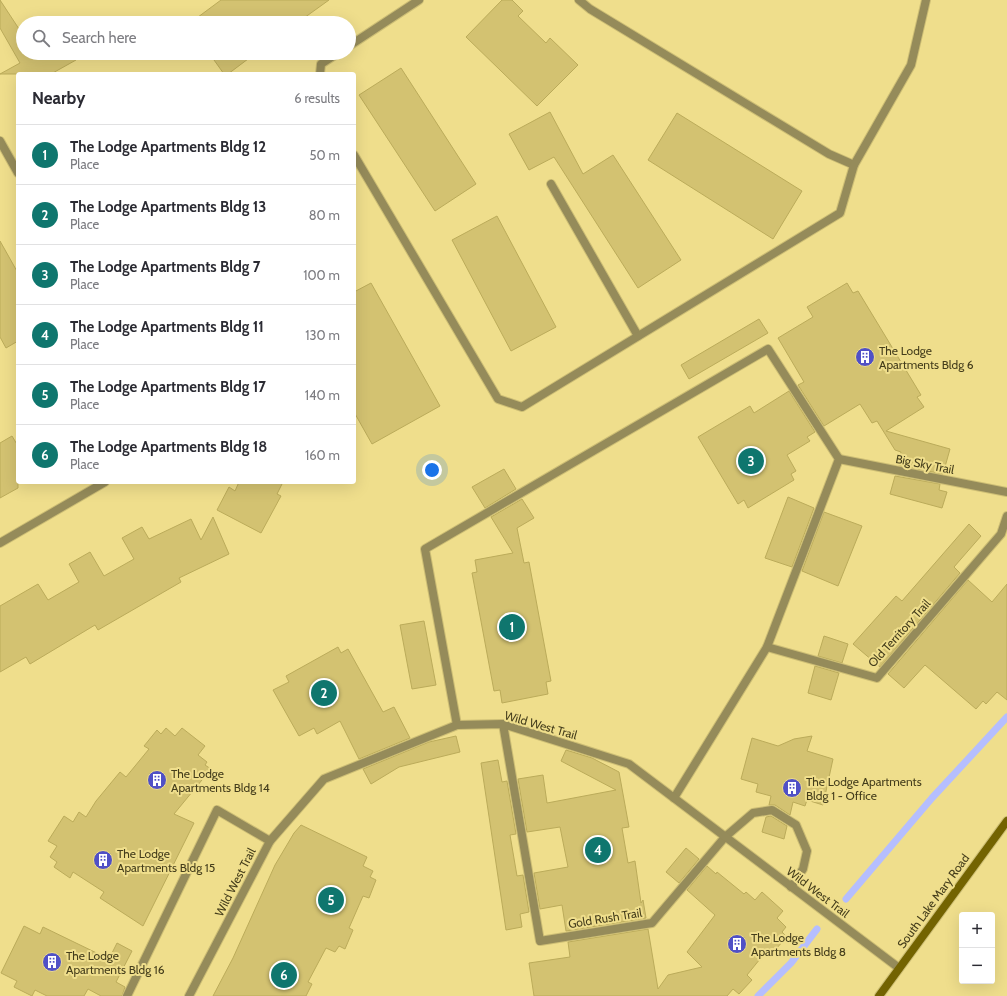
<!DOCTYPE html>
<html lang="en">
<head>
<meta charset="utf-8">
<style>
  :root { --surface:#fff; --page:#f7f7f7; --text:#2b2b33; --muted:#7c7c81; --line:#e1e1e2; --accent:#0f766e }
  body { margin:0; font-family:Cabin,sans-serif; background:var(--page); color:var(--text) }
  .controls { position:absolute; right:12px; bottom:12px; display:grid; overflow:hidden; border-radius:4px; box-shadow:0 4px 16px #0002 }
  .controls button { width:36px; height:36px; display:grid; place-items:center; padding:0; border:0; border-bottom:1px solid var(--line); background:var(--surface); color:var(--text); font:20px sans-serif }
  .you { position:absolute; left:432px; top:470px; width:14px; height:14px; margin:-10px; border:3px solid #fff; border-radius:50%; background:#1a73e8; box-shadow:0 0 0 6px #1a73e833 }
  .badge { display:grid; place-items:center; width:26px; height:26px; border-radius:50%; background:var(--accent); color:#fff; font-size:13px; font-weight:700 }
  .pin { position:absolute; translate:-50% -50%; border:2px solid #fff; box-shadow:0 1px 4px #0006 }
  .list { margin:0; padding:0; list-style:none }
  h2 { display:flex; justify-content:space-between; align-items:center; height:52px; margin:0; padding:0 16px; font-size:17px }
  h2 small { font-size:13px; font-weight:400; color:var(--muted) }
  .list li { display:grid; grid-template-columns:26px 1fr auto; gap:12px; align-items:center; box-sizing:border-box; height:60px; padding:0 16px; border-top:1px solid var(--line) }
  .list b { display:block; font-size:15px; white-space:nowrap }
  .list p { margin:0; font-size:13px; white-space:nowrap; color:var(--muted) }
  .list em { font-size:13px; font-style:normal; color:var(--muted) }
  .icon { flex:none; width:22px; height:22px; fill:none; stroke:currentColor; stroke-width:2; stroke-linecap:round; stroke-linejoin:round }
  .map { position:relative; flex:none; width:1007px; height:996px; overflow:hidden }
  .search { position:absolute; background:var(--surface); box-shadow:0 4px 16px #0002; left:16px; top:16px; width:340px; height:44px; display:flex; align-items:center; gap:10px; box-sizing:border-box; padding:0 14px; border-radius:22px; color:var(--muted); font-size:15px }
  .panel { position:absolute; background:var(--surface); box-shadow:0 4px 16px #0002; left:16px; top:72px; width:340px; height:412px; border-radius:4px }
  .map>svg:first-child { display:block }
</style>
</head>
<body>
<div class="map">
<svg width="1007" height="996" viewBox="0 0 1007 996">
  <rect width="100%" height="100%" fill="#efde8c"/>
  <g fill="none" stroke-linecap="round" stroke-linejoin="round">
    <g stroke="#b5befe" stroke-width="7">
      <path d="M846 899 932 798 1007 717"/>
      <path d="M758 996 791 963 817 929"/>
    </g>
  </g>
  <g fill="#d3c271" stroke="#bbab5a">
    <path d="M0 0 23 35V53H72L76 60 51 74H0L20 63 0 28Z"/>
    <path d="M221 0H329L297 23H190Z"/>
    <path d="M502 0H512L523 11 518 16 546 43 550 38 578 65 537 106 466 37Z"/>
    <path d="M209 53H256L228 74H224Z"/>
    <path d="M401 68 476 184 435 211 359 95Z"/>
    <path d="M550 112 583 174 613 155 681 260 638 288 554 157 529 170 509 134Z"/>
    <path d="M677 113 802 191 773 239 648 160Z"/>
    <path d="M497 216 556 327 511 351 452 240Z"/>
    <path d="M0 241 18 273V341L6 348 0 337Z"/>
    <path d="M371 283 440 406 372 444 354 412V292Z"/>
    <path d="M847 283 853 293 858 291 921 395 917 397 924 407 886 431 950 449 943 474 898 465 901 452 895 450 877 421 872 423 860 404 824 426 798 385 804 382 778 338 813 317 807 307Z"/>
    <path d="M759 319 768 333 689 379 681 365Z"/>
    <path d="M789 391 815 432 807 437 810 441 787 455 796 471 791 474 794 480 748 508 744 500 738 504 698 437 750 406 754 413Z"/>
    <path d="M12 436 18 446V488L0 498V443Z"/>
    <path d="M504 469 516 489 485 508 472 487Z"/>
    <path d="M895 476 940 484 939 490 947 492 942 508 890 494Z"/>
    <path d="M239 482H283L277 494 281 496 261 533 217 510 229 487 235 491Z"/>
    <path d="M788 497 814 508 792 567 765 558Z"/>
    <path d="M522 499 534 518 517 528 524 563 529 562 551 681 546 682 548 694 502 703 500 690 494 691 472 573 477 572 475 560 513 553 491 517Z"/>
    <path d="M824 512 862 526 838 586 802 571Z"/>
    <path d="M213 517 229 554 179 578 181 582 98 630 95 625 30 664 26 657 0 672V606L38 584 48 600 79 582 69 564 90 552 104 576 134 559 122 538 142 527 149 539 191 519 201 540Z"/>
    <path d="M969 524 981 536 954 567 960 573 880 667 853 644 896 596 902 601Z"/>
    <path d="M968 580 992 602 1007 584V700L997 692 986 704 983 701 976 709 925 665 904 688 888 674Z"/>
    <path d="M424 621 436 685 412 689 400 625Z"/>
    <path d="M824 636 848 644 842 663 818 656Z"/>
    <path d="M338 647 341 653 348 649 383 712 394 707 410 738 359 759 340 721 317 734 314 728 299 736 273 690 289 682 286 676Z"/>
    <path d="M815 666 839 673 831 700 808 693Z"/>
    <path d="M166 728 175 736 182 728 205 746 198 755 207 762 205 765 211 769 174 814 194 823 143 926 100 898 104 892 73 872 70 878 54 867 57 862 50 857 57 846 48 841 64 816 73 822 79 812 86 817 96 801 120 772 126 777 149 749 144 746 157 730 161 734Z"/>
    <path d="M456 736 460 752 399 767 371 784 363 769 429 742Z"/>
    <path d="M812 736 807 751 833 759 823 805 807 800 805 806 793 802 790 815 775 805H769L771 796 756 792 758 784 741 779 752 738 778 746 794 739Z"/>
    <path d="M566 750 592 758 619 772 629 827 622 828 628 863 635 861 641 903 643 900 646 918 566 931 562 905 540 909 534 873 568 867 560 827 527 832 518 779 543 775 547 803 616 790 561 761Z"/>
    <path d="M498 760 502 782 507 781 516 834 510 835 517 876 523 875 529 912 520 914 522 927 506 930 481 763Z"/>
    <path d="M771 816 787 826 784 839 762 832 766 817Z"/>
    <path d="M301 825 367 857 363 866 373 871 370 877 376 880 369 898 363 896 349 928 353 930 345 949 339 946 335 952 326 948 308 982 312 984 306 996H213L233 958 275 865 294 833Z"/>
    <path d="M686 848 699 859 679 883 666 872Z"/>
    <path d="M707 866 716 874 717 872 744 894 746 892 755 900 762 892 783 911 777 918 786 927 782 932 787 937 773 952 769 948 747 975 752 980 739 994 733 989 727 996H534L529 963 570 957 568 942 648 929 658 989 668 975 702 967 687 952 715 915 687 890Z"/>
    <path d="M24 926 40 934 43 927 109 959 117 943 132 951 116 982 125 987 122 996H101L88 989 84 996H47L35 990 32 996 14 987 17 981 1 973Z"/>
  </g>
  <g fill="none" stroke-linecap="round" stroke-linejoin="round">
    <defs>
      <g id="service">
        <path d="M551 184 638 336"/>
        <path d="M839 459 1007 492"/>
        <path d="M767 647 877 678 1001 534 1007 516"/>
        <path d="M503 724 540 941 652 923 725 837 753 813 772 810 796 825 807 851 803 869 791 887"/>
        <path d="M457 725 425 549 768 349 839 459 767 647 674 798"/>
        <path d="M127 996 217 810 270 841"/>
        <path d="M189 996 270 841 324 779 457 725 503 724 629 764 899 968"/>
      </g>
      <g id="minor">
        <path d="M579 0 590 9 829 154 854 165"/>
        <path d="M349 46 419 0"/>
        <path d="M320 74 321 64 338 53"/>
        <path d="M0 141 18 173"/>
        <path d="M354 155 498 399 522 407 840 213 854 165 911 65 926 0"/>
        <path d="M0 543 105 482"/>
      </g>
      <path id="secondary" d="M879 996 1007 821"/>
    </defs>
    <use href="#service" stroke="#cdbe75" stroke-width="10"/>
    <use href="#minor" stroke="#cdbe75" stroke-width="10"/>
    <use href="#secondary" stroke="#cdbe75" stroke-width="10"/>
    <use href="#service" stroke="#958b5a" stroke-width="8"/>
    <use href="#minor" stroke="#958b5a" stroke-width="8"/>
    <use href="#secondary" stroke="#736301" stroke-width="8"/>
  </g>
  <defs>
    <symbol id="building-disc" viewBox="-11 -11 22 22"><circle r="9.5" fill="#5050c6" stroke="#efde8c"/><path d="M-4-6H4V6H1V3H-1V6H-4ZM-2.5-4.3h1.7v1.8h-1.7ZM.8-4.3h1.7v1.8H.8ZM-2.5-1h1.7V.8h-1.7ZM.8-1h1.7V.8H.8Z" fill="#fff"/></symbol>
  </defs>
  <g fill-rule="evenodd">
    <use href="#building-disc" x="854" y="346" width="22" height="22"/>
    <use href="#building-disc" x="146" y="769" width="22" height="22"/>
    <use href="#building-disc" x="781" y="777" width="22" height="22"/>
    <use href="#building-disc" x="92" y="849" width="22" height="22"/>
    <use href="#building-disc" x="726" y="933" width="22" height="22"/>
    <use href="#building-disc" x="41" y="951" width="22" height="22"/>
  </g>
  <g text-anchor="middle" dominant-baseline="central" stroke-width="4" stroke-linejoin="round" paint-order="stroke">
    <g font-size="12" fill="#443d1b" stroke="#efde8c" text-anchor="start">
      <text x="879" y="350">The Lodge<tspan x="879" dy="14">Apartments Bldg 6</tspan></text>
      <text x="171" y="773">The Lodge<tspan x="171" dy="14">Apartments Bldg 14</tspan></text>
      <text x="806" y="781">The Lodge Apartments<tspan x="806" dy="14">Bldg 1 - Office</tspan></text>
      <text x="117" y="853">The Lodge<tspan x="117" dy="14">Apartments Bldg 15</tspan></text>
      <text x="751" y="937">The Lodge<tspan x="751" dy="14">Apartments Bldg 8</tspan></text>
      <text x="66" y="955">The Lodge<tspan x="66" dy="14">Apartments Bldg 16</tspan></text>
    </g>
    <g font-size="12" fill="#443d1b" stroke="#efde8c">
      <text transform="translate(925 464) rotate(11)">Big Sky Trail</text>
      <text transform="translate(899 633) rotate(-48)">Old Territory Trail</text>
      <text transform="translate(541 725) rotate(16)">Wild West Trail</text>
      <text transform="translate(235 882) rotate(-63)">Wild West Trail</text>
      <text transform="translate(818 892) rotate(37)">Wild West Trail</text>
      <text transform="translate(933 901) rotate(-54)">South Lake Mary Road</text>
      <text transform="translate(605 918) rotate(-9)">Gold Rush Trail</text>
    </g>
  </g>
</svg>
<div class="controls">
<button>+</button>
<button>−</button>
</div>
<div class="you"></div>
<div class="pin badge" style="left:512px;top:627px">1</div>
<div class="pin badge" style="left:324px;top:693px">2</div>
<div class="pin badge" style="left:751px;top:461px">3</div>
<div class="pin badge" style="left:598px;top:850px">4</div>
<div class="pin badge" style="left:331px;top:900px">5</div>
<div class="pin badge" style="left:284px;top:975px">6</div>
<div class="search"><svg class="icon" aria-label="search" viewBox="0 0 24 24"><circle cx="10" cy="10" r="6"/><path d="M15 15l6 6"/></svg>Search here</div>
<section class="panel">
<h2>Nearby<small>6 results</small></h2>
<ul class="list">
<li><span class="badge">1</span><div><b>The Lodge Apartments Bldg 12</b><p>Place</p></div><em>50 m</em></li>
<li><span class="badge">2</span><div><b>The Lodge Apartments Bldg 13</b><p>Place</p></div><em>80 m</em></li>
<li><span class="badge">3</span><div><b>The Lodge Apartments Bldg 7</b><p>Place</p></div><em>100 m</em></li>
<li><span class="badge">4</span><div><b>The Lodge Apartments Bldg 11</b><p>Place</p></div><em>130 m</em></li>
<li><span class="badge">5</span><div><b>The Lodge Apartments Bldg 17</b><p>Place</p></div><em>140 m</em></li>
<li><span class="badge">6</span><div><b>The Lodge Apartments Bldg 18</b><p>Place</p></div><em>160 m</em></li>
</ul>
</section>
</div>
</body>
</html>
